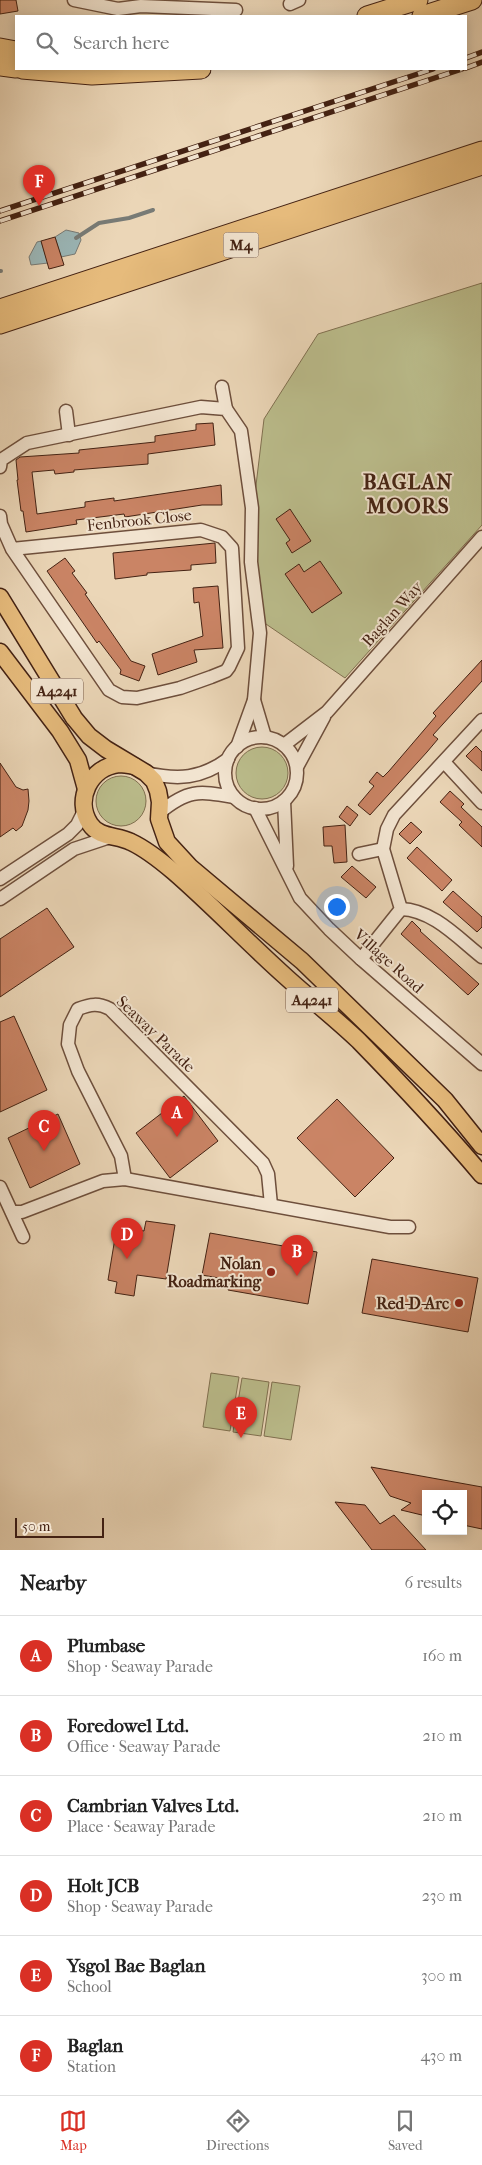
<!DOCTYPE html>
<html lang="en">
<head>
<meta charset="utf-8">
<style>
  :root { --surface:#fff; --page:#f2f2f2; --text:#222; --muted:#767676; --line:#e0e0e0; --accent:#d93025 }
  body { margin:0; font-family:"IM FELL French Canon",serif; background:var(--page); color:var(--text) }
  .controls { position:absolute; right:15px; bottom:15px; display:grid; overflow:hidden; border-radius:0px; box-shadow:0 2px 12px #0003 }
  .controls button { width:45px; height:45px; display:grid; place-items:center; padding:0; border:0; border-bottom:1px solid var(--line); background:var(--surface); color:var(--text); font:25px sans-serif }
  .scale { position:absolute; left:15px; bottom:12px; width:89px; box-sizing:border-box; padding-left:5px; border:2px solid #442213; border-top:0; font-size:14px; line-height:18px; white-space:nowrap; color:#442213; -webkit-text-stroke:4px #f2e4d0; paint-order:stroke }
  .you { position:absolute; left:336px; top:906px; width:18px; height:18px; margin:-12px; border:4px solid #fff; border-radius:50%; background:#1a73e8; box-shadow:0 0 0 8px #1a73e833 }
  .badge { display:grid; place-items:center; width:32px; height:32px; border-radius:50%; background:var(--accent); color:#fff; font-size:16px; font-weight:700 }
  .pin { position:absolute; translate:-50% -41px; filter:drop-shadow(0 1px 2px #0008) }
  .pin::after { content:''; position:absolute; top:26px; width:18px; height:15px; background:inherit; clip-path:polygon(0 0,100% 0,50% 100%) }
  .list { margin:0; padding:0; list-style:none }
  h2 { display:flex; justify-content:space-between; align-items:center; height:65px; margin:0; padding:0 20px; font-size:21px }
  h2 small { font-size:16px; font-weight:400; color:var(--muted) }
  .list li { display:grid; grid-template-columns:32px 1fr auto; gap:15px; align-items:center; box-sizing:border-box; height:80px; padding:0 20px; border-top:1px solid var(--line) }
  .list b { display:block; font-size:19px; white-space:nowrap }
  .list p { margin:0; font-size:16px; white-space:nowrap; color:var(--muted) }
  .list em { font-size:16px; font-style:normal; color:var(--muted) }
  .icon { flex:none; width:28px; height:28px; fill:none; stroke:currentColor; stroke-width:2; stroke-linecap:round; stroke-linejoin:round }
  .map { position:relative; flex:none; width:482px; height:1550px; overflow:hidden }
  .search { position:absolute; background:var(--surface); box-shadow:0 2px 12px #0003; left:15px; right:15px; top:15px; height:55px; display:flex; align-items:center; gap:12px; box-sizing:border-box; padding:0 18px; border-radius:0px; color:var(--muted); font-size:19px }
  .sheet { height:545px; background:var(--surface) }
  nav { display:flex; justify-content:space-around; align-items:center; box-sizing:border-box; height:70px; border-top:1px solid var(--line); background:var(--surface); font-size:14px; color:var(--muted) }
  nav a { display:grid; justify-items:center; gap:2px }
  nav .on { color:var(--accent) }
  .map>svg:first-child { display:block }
</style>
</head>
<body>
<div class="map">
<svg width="482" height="1550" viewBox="0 0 482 1550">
  <rect width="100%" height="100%" fill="#ebd6b7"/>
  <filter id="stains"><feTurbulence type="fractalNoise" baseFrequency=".004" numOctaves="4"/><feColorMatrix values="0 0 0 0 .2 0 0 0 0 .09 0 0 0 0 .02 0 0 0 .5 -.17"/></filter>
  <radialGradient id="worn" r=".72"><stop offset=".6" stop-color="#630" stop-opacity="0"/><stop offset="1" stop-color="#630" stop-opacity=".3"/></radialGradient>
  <g fill="#bbbd8c" stroke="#807050">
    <path d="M482 283V525L345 678 263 622 253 564V510L264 419 318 334Z"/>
    <circle cx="262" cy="773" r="26"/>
    <circle cx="121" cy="801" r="25"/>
    <path d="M211 1373 239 1377 230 1431 203 1427Z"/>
    <path d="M242 1378 269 1382 261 1436 233 1432Z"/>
    <path d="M272 1382 300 1386 291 1440 264 1436Z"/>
  </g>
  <g fill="#9bb7b8" stroke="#787b76">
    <path d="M66 230 79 233 81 240 75 254 61 257 55 237Z"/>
    <path d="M41 241 48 263 31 265 29 257 37 242Z"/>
  </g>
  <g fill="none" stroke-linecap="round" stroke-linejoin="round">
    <g stroke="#787b76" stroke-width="4">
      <path d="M76 238 99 223 129 218 153 210"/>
      <path d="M0 271H1"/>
    </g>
  </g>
  <g fill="#ca8465" stroke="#442213">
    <path d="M0 0H16L18 11 0 14Z"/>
    <path d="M55 237 64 265 49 269 41 241Z"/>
    <path d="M213 423 215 445 148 454V464L74 470V472L55 474 54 470 32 472 37 514 85 507V502L114 498V501L221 485 222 505H202L125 517 124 514 76 520 77 524 26 532 23 511H21L17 480H18L16 460 20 457 79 453V450L155 442V436L196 430V424Z"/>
    <path d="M290 509 311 541 292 553 286 543 290 540 276 519Z"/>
    <path d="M215 543 216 563 191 565V570L147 573V575L115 579 113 553Z"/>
    <path d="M65 558 75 571 72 573 87 593 85 594 131 661 145 666 139 681 120 674 121 670 99 641 97 643 47 571Z"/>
    <path d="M320 561 342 593 312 613 285 574 299 564 304 572Z"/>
    <path d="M218 586 223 648 194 650 197 662 158 675 152 654 203 636 199 602 194 603 193 588Z"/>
    <path d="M482 660V681L433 735 438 739 427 752 370 815 358 805 374 786 369 782 377 772 383 777 389 771 436 716 433 713Z"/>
    <path d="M476 746 482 752V771L466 756Z"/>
    <path d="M0 763 16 787 23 790 28 789 29 801 28 810 22 826 16 831 13 828 0 837Z"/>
    <path d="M450 791 464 804 461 807 482 827V847L459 825 462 822 440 802Z"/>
    <path d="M347 806 358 815 350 826 339 817Z"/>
    <path d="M411 822 422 832 410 844 399 834Z"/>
    <path d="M345 825 347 862 334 863 332 846H324L323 827Z"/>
    <path d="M417 847 452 880 442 891 407 858Z"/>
    <path d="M352 866 376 887 366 898 341 877Z"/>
    <path d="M453 891 482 917V927L477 932 443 902Z"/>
    <path d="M47 908 74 947 0 997V939Z"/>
    <path d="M412 921 421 930 420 931 479 984 468 995 401 934Z"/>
    <path d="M14 1016 47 1090 0 1112V1022Z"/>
    <path d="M184 1096 218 1141 170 1178 136 1133Z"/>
    <path d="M337 1099 394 1158 355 1197 297 1138Z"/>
    <path d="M58 1114 80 1164 30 1188 8 1138Z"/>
    <path d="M146 1221 175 1225 166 1279 137 1275 134 1296 115 1293 117 1282 108 1280 117 1226 144 1231Z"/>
    <path d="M210 1233 317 1252 308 1304 228 1290 230 1280 202 1275Z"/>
    <path d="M372 1259 478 1278 468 1332 362 1313Z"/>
    <path d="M371 1467 482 1487V1529L463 1525V1494H426V1516L401 1510 411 1503 390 1496Z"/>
    <path d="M335 1502 365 1505 380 1524 394 1515 426 1550H372Z"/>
  </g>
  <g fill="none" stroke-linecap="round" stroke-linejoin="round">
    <defs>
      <g id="minor">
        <path d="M74 0 118 9 141 6 236 10"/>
        <path d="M290 4 299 0"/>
        <path d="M222 387 226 409"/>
        <path d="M66 411 69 435"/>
        <path d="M0 467 1 460 27 443 201 407 226 409 241 431 252 508 251 562 260 633 254 700 237 747"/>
        <path d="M0 516 1 524 12 549 109 690 122 697 137 698 180 688 211 677 226 671 229 667 238 648 232 548 222 537 201 530 12 549"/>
        <path d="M254 700 265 737"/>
        <circle cx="261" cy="773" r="36"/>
        <path d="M284 745 327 712 482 537"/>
        <path d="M444 762 482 803"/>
        <path d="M297 767 324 717"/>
        <path d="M146 773C178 780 201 779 228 759"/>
        <path d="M284 801 287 866"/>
        <path d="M255 808 300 898 329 929 361 959 482 1064"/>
        <path d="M159 813C188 789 198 791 234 797"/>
        <path d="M359 854 383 849"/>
        <path d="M0 879 68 834 77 825 84 811"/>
        <path d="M0 899 74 849 110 837"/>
        <path d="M401 909C433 910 458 938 482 957"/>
        <path d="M361 959 401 909 383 849 387 829 394 815 482 720"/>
        <path d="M125 1179 121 1156 78 1071 68 1044 70 1025 78 1009C91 1004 98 1003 110 1009L263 1163 268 1174 271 1205"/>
        <path d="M0 1187 23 1237"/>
        <path d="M12 1212H22L103 1181 125 1179 390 1227H409"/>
      </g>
      <g id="major">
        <path d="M0 597 74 718 89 736 106 749 146 773 154 781 158 791 160 802 159 819 167 842 190 867 302 961 445 1100 482 1146"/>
        <path d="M0 652 60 731 78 760 86 789"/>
        <path d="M134 766C129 765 124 764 119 764 90 767 74 800 90 824 99 838 117 835 131 842 146 849 161 861 174 872 212 905 247 942 285 976 309 998 335 1018 359 1041 401 1084 443 1129 482 1175"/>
      </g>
      <g id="highway">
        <path d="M367 16 418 0"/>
        <path d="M422 16 472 0"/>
        <path d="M0 48 16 51"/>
        <path d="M0 66 16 68"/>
        <path d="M22 69 92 75 201 69"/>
        <path d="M0 309 482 151"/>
        <path d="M0 324 482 165"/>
      </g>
    </defs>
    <use href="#minor" stroke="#6e4f3c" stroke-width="15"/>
    <use href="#major" stroke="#442213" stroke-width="19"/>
    <use href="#highway" stroke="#442213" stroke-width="21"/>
    <use href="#minor" stroke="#f2e4d0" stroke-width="12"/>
    <use href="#major" stroke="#e6bb7c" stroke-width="16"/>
    <use href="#highway" stroke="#e6bb7c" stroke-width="19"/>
    <defs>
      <g id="rail">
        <path d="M466 58 482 52"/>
        <path d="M466 68 482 62"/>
        <path d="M0 211 433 69"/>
        <path d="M0 221 462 69"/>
      </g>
    </defs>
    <use href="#rail" stroke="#442213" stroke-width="5.5"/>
    <use href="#rail" stroke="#f2e4d0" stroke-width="4" stroke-dasharray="11" stroke-linecap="butt"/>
  </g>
  <g fill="#8f2418" stroke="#f2e4d0" stroke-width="2">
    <circle cx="271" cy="1272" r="5"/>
    <circle cx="459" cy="1303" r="5"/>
  </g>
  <g text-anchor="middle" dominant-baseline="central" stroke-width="4" stroke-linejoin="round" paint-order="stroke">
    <g fill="#f2e4d0" stroke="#785c4c" stroke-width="1">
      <rect x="223.5" y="232.5" width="35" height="25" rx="4"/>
      <rect x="31" y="678.5" width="52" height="25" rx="4"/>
      <rect x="286" y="987.5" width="52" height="25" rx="4"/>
    </g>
    <g font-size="15" font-weight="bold" fill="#442213">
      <text x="241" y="245">M4</text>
      <text x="57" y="691">A4241</text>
      <text x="312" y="1000">A4241</text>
    </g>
    <g font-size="16" fill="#442213" stroke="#f2e4d0">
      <text transform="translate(139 520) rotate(-6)">Fenbrook Close</text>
      <text transform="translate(392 614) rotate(-48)">Baglan Way</text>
      <text transform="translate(389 961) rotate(42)">Village Road</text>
      <text transform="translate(156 1034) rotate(44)">Seaway Parade</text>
    </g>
    <g font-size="16" font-weight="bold" fill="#442213" stroke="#f2e4d0" text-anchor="end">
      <text x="261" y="1263">Nolan<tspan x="261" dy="18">Roadmarking</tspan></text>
      <text x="449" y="1303">Red-D-Arc</text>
    </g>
    <g font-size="21" font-weight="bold" letter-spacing="1" fill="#442213" stroke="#f2e4d0">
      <text x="408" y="482">BAGLAN<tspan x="408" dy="24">MOORS</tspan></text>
    </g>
  </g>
  <rect width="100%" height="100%" filter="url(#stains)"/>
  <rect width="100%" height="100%" fill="url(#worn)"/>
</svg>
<div class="controls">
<button><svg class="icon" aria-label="locate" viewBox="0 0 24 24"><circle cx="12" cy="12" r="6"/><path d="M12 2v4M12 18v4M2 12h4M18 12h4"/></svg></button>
</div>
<div class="scale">50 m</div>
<div class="you"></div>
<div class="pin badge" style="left:177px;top:1137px">A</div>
<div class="pin badge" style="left:297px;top:1276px">B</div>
<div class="pin badge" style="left:44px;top:1151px">C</div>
<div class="pin badge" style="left:127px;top:1259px">D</div>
<div class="pin badge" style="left:241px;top:1438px">E</div>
<div class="pin badge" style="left:39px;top:206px">F</div>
<div class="search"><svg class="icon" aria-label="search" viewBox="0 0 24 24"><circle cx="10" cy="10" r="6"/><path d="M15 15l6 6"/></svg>Search here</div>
</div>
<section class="sheet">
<h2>Nearby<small>6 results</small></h2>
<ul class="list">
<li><span class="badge">A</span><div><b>Plumbase</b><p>Shop · Seaway Parade</p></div><em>160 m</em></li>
<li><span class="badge">B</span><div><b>Foredowel Ltd.</b><p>Office · Seaway Parade</p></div><em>210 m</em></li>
<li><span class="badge">C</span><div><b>Cambrian Valves Ltd.</b><p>Place · Seaway Parade</p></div><em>210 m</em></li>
<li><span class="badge">D</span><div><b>Holt JCB</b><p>Shop · Seaway Parade</p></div><em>230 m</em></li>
<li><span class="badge">E</span><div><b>Ysgol Bae Baglan</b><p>School</p></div><em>300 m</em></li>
<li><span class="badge">F</span><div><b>Baglan</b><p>Station</p></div><em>430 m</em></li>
</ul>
</section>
<nav>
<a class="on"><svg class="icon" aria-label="map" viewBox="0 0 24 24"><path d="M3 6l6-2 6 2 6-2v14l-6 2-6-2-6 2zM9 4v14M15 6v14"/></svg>Map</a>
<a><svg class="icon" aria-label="directions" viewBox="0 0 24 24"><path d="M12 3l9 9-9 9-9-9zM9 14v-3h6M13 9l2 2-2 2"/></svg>Directions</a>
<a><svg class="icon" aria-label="saved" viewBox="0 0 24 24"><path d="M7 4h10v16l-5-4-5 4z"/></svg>Saved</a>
</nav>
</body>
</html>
